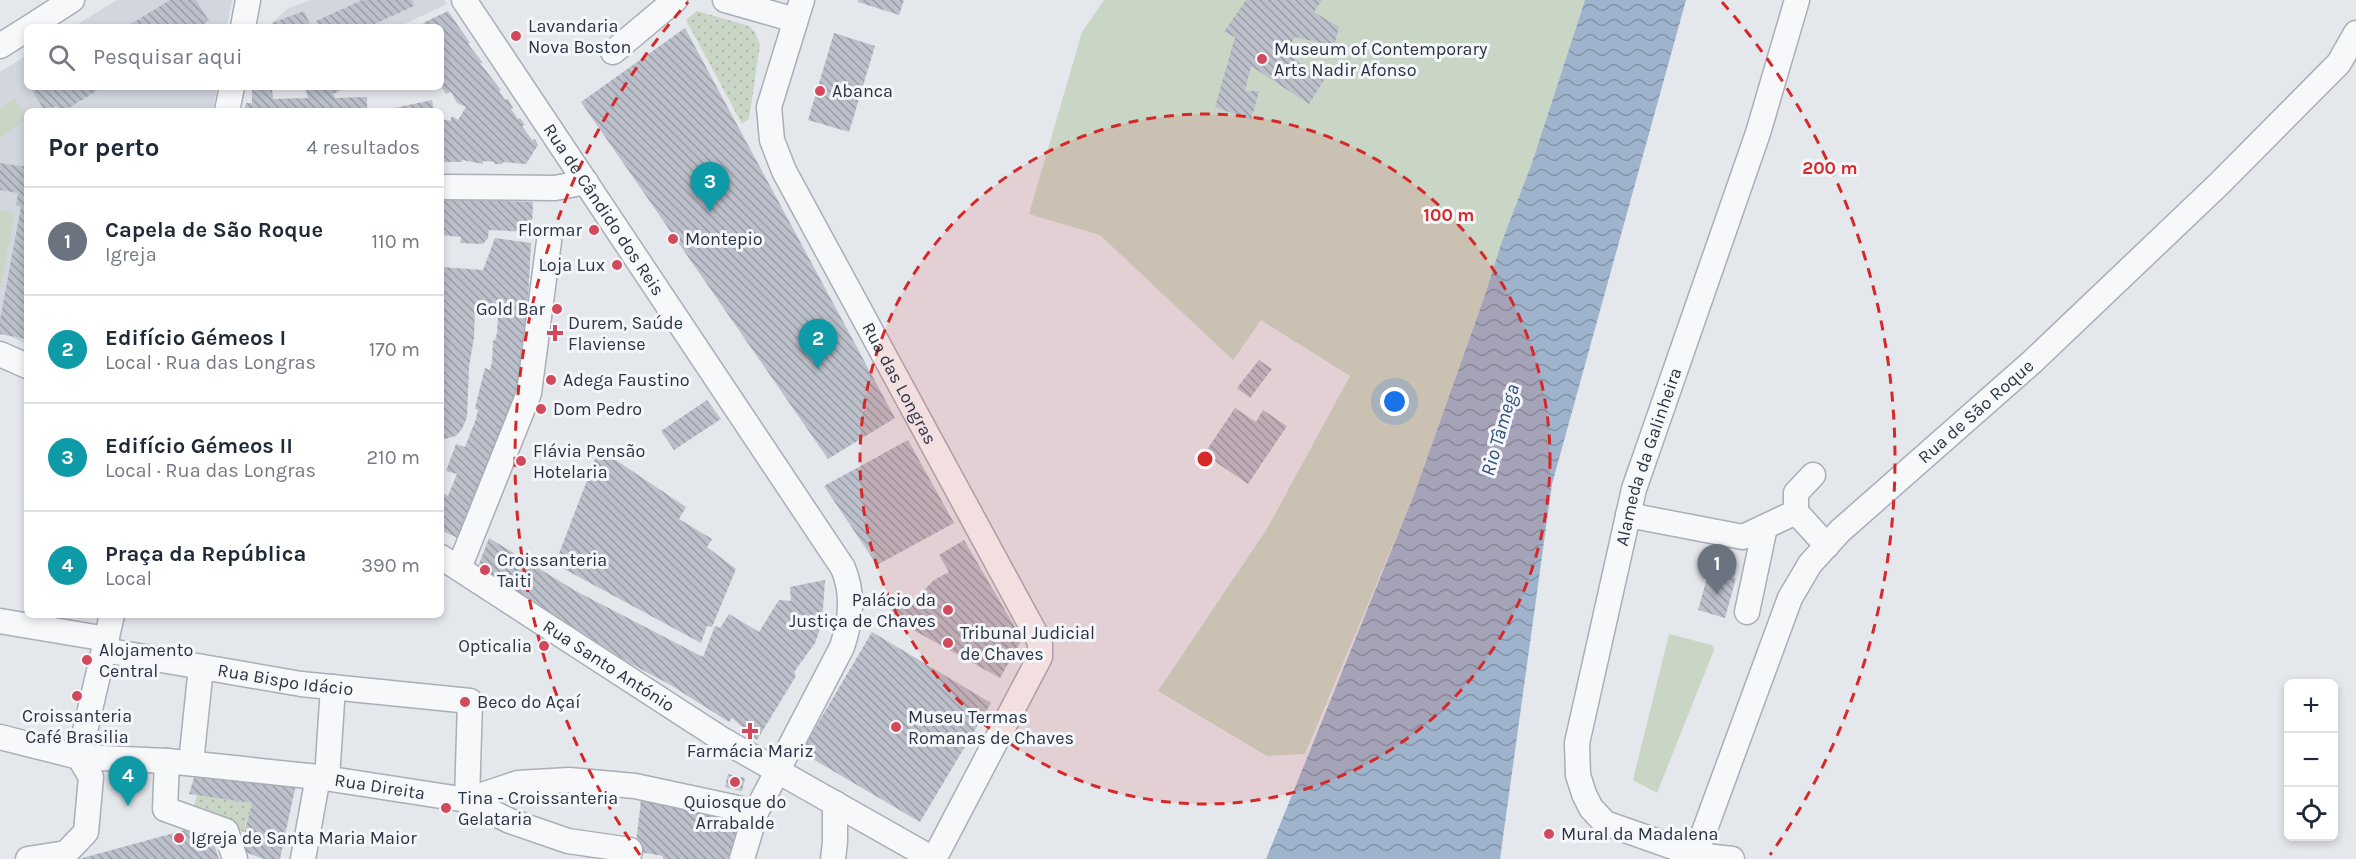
<!DOCTYPE html>
<html lang="pt">
<head>
<meta charset="utf-8">
<style>
  :root { --surface:#fff; --page:#f6f6f7; --text:#1f2937; --muted:#747a83; --line:#e0e1e3; --accent:#0b8043 }
  body { margin:0; font-family:Karla,sans-serif; background:var(--page); color:var(--text) }
  .controls { position:absolute; right:18px; bottom:18px; display:grid; overflow:hidden; border-radius:9px; box-shadow:0 3px 9px #0003 }
  .controls button { width:54px; height:54px; display:grid; place-items:center; padding:0; border:0; border-bottom:2px solid var(--line); background:var(--surface); color:var(--text); font:30px sans-serif }
  .you { position:absolute; left:1395px; top:402px; width:21px; height:21px; margin:-15px; border:4px solid #fff; border-radius:50%; background:#1a73e8; box-shadow:0 0 0 9px #1a73e833 }
  .badge { display:grid; place-items:center; width:39px; height:39px; border-radius:50%; background:var(--accent); color:#fff; font-size:20px; font-weight:700 }
  .pin { position:absolute; translate:-50% -50px; filter:drop-shadow(0 2px 3px #0008) }
  .pin::after { content:''; position:absolute; top:32px; width:21px; height:18px; background:inherit; clip-path:polygon(0 0,100% 0,50% 100%) }
  .list { margin:0; padding:0; list-style:none }
  h2 { display:flex; justify-content:space-between; align-items:center; height:78px; margin:0; padding:0 24px; font-size:26px }
  h2 small { font-size:20px; font-weight:400; color:var(--muted) }
  .list li { display:grid; grid-template-columns:39px 1fr auto; gap:18px; align-items:center; box-sizing:border-box; height:108px; padding:0 24px; border-top:2px solid var(--line) }
  .list b { display:block; font-size:22px; white-space:nowrap }
  .list p { margin:0; font-size:20px; white-space:nowrap; color:var(--muted) }
  .list em { font-size:20px; font-style:normal; color:var(--muted) }
  .icon { flex:none; width:33px; height:33px; fill:none; stroke:currentColor; stroke-width:2; stroke-linecap:round; stroke-linejoin:round }
  .map { position:relative; flex:none; width:2356px; height:859px; overflow:hidden }
  .search { position:absolute; background:var(--surface); box-shadow:0 3px 9px #0003; left:24px; top:24px; width:420px; height:66px; display:flex; align-items:center; gap:15px; box-sizing:border-box; padding:0 21px; border-radius:9px; color:var(--muted); font-size:22px }
  .panel { position:absolute; background:var(--surface); box-shadow:0 3px 9px #0003; left:24px; top:108px; width:420px; height:510px; border-radius:9px }
  .map>svg:first-child { display:block }
</style>
</head>
<body>
<div class="map">
<svg width="2356" height="859" viewBox="0 0 2356 859">
  <defs>
    <pattern id="garden-dots" width="8" height="8" patternUnits="userSpaceOnUse" patternTransform="scale(1.5)"><rect width="8" height="8" fill="#c9d6c5"/><path d="M2 2h.1M6 6h.1" fill="none" stroke="#adb8ab" stroke-width="1.8" stroke-linecap="round"/></pattern>
    <pattern id="water-waves" width="16" height="10" patternUnits="userSpaceOnUse" patternTransform="scale(1.5)"><rect width="16" height="10" fill="#9fb4cc"/><path d="M0 5q4-4 8 0t8 0" fill="none" stroke="#8293a7"/></pattern>
    <pattern id="building-back-hatch" width="6" height="6" patternUnits="userSpaceOnUse" patternTransform="scale(1.5)"><rect width="6" height="6" fill="#bbc0ca"/><path d="M-1 5l2 2M0 0l6 6M5-1l2 2" fill="none" stroke="#989da6"/></pattern>
  </defs>
  <rect width="100%" height="100%" fill="#e4e7ec"/>
  <g fill="#d2d6de">
    <path d="M117 0H232L227 27H73Z"/>
    <path d="M310 0H445L447 4 398 27H268L287 9Z"/>
    <path d="M27 55V87H217L213 111H27V344L9 336 0 334V72Z"/>
  </g>
  <g fill="#c9d6c5">
    <path d="M1104 0H1585L1532 163 1502 241 1485 295 1415 492 1305 754 1267 756 1158 691 1267 529 1350 376 1261 320 1233 360 1100 235 1029 214 1082 32Z"/>
    <path d="M14 98 27 116V119L0 138V109Z"/>
    <path d="M0 210 15 213 0 290Z"/>
    <path d="M1669 634 1712 645 1714 650 1657 793 1633 780Z"/>
  </g>
  <g fill="url(#garden-dots)">
    <path d="M697 11 749 26 755 32 760 45 749 119 742 124 686 20Z"/>
    <path d="M197 794 252 803 244 832 192 814Z"/>
  </g>
  <path fill="url(#water-waves)" d="M1585 0H1686L1552 484 1500 859H1266L1415 492 1485 295 1502 241 1532 163Z"/>
  <g fill="url(#building-back-hatch)">
    <path d="M170 0H196L209 21 199 27H126Z"/>
    <path d="M362 0H412L414 6 368 27H319L316 21Z"/>
    <path d="M858 0H904L899 15 858 2Z"/>
    <path d="M1246 0H1322L1314 12 1339 27 1334 46 1295 37 1285 52 1324 80 1309 104 1251 66 1245 91H1259L1251 120 1215 107 1235 37 1224 32Z"/>
    <path d="M304 11 311 27H271L272 23Z"/>
    <path d="M448 11 470 43 468 44 483 63H480L501 90 499 91 505 100 508 99 513 108 511 109 518 119 520 118 525 125 522 126 532 140 535 139 538 145 526 164 503 162 502 164H494L495 162 483 161V164L462 160V162H441V119L451 121V117H454L458 120 466 107 457 103 451 92 446 94 441 86V27H425L423 23Z"/>
    <path d="M685 28 895 418 828 459 581 102Z"/>
    <path d="M834 33 875 46 849 132 808 120Z"/>
    <path d="M30 87H103L64 111H60L57 106 45 111Z"/>
    <path d="M258 87H294V90L272 89 273 99 308 98 305 87H348L333 94 335 98 367 97V111H244L246 103H252V89L258 90Z"/>
    <path d="M432 100 434 111H395V108Z"/>
    <path d="M0 163 27 167V339L0 334V320L21 207 16 205 18 193 0 190Z"/>
    <path d="M441 199 533 202 532 232 489 230 488 238 483 244 460 243 461 237 441 235Z"/>
    <path d="M495 238 531 243 527 319 522 367 517 390 462 540 443 531 441 536V492L448 496 457 474 446 471 456 444 465 447 476 419 478 410 475 408 485 368 490 370 492 362 493 340 495 341 497 333 498 316 497 307 475 306 474 338 469 367 467 417 462 429 456 436 441 440V267L483 270Z"/>
    <path d="M1259 360 1272 369 1250 398 1237 388Z"/>
    <path d="M707 400 721 419 674 450 661 431Z"/>
    <path d="M1235 408 1256 422 1263 410 1287 426 1248 484 1204 454Z"/>
    <path d="M908 440 954 523 877 565 824 486Z"/>
    <path d="M599 449 686 507 679 519 712 539 707 547 736 569 712 627 707 626 701 643 555 564Z"/>
    <path d="M489 538 574 590 703 657 715 626 720 628 729 614 759 632 779 600 791 601 790 587 825 580 822 623 815 643 794 672 796 676 757 740 732 718 729 722 669 684 631 664 478 567Z"/>
    <path d="M964 540 1022 639 1000 678 888 616 900 595 916 605 923 591 934 580 949 572 939 555Z"/>
    <path d="M1715 564 1736 570 1734 578H1736L1725 618 1698 610 1709 571H1712Z"/>
    <path d="M872 632 991 703 920 822 801 752Z"/>
    <path d="M196 771 296 784 280 859H264L240 850 252 803 189 794Z"/>
    <path d="M728 774 745 778 742 791 725 787Z"/>
    <path d="M641 800 675 804 745 819 734 859H663V856L635 851Z"/>
    <path d="M185 830 200 832 215 847 219 859H79Z"/>
  </g>
  <g fill="none" stroke-linecap="round" stroke-linejoin="round">
    <defs>
      <g id="street">
        <path id="s1" d="M464 0 843 568C854 595 851 620 842 647L756 812 742 859"/>
        <path d="M725 0 795 20"/>
        <path id="s2" d="M802 0 769 107 772 140 784 171 1040 642V657L934 859"/>
        <path d="M30 27 72 0"/>
        <path d="M243 27 248 0"/>
        <path d="M0 46 27 29"/>
        <path d="M613 52 675 0"/>
        <path d="M227 111 232 87"/>
        <path d="M441 187 555 188 586 182"/>
        <path d="M0 354 27 366"/>
        <path d="M1796 512V493L1813 475"/>
        <path d="M1628 515 1743 537 1796 512 1827 546"/>
        <path id="s3" d="M441 557 723 740 933 859"/>
        <path d="M459 568 529 393 549 241"/>
        <path d="M1747 612 1765 527"/>
        <path d="M0 621 107 639"/>
        <path id="s4" d="M104 650 301 684 470 701 467 800 510 821 568 841 630 850 628 859"/>
        <path id="s5" d="M0 737 79 757 167 761 318 777 467 800 518 783 569 780 635 786 756 812"/>
        <path d="M167 761 165 809 226 831 235 859"/>
        <path d="M191 763 201 667"/>
        <path d="M327 778 333 687"/>
        <path d="M28 859 66 853 86 832 91 777 79 757 112 615"/>
        <path d="M303 859 318 777"/>
        <path d="M833 859 835 842V803"/>
        <path id="s6" d="M1694 859 1790 598 1810 564 1840 531 2032 362 2219 184 2339 63 2356 33"/>
        <path id="s7" d="M1732 859 1696 855 1605 823 1591 808 1584 794 1578 775 1577 743 1634 489 1758 133 1797 0"/>
      </g>
    </defs>
    <use href="#street" stroke="#a9aeb7" stroke-width="27"/>
    <use href="#street" stroke="#f7f8fa" stroke-width="24"/>
  </g>
  <circle cx="1205" cy="459" r="345" fill="#d62828" fill-opacity=".12"/>
  <g fill="none" stroke="#d62828" stroke-width="3" stroke-dasharray="10 8">
    <circle cx="1205" cy="459" r="345"/>
    <path d="M640 855A690 690 0 0 1 688 2M1722 2A690 690 0 0 1 1770 855"/>
  </g>
  <g fill="#d1495b" stroke="#f4f6f9" stroke-width="2">
    <circle cx="516" cy="36" r="6"/>
    <circle cx="1262" cy="59" r="6"/>
    <circle cx="820" cy="91" r="6"/>
    <circle cx="594" cy="230" r="6"/>
    <circle cx="673" cy="239" r="6"/>
    <circle cx="617" cy="265" r="6"/>
    <circle cx="557" cy="309" r="6"/>
    <path d="M552 324h6v6h6v6h-6v6h-6v-6h-6v-6h6z"/>
    <circle cx="551" cy="380" r="6"/>
    <circle cx="541" cy="409" r="6"/>
    <circle cx="521" cy="461" r="6"/>
    <circle cx="485" cy="570" r="6"/>
    <circle cx="948" cy="610" r="6"/>
    <circle cx="948" cy="643" r="6"/>
    <circle cx="544" cy="646" r="6"/>
    <circle cx="87" cy="660" r="6"/>
    <circle cx="77" cy="696" r="6"/>
    <circle cx="465" cy="702" r="6"/>
    <circle cx="896" cy="727" r="6"/>
    <path d="M747 722h6v6h6v6h-6v6h-6v-6h-6v-6h6z"/>
    <circle cx="735" cy="782" r="6"/>
    <circle cx="446" cy="808" r="6"/>
    <circle cx="1549" cy="834" r="6"/>
    <circle cx="179" cy="838" r="6"/>
  </g>
  <g text-anchor="middle" dominant-baseline="central" stroke-width="6" stroke-linejoin="round" paint-order="stroke">
    <g font-size="18" fill="#2b3445" stroke="#f4f6f9" text-anchor="start">
      <text x="528" y="26">Lavandaria<tspan x="528" dy="21">Nova Boston</tspan></text>
      <text x="1274" y="49">Museum of Contemporary<tspan x="1274" dy="21">Arts Nadir Afonso</tspan></text>
      <text x="832" y="91">Abanca</text>
      <text x="582" y="230" text-anchor="end">Flormar</text>
      <text x="685" y="239">Montepio</text>
      <text x="605" y="265" text-anchor="end">Loja Lux</text>
      <text x="545" y="309" text-anchor="end">Gold Bar</text>
      <text x="568" y="323">Durem, Saúde<tspan x="568" dy="21">Flaviense</tspan></text>
      <text x="563" y="380">Adega Faustino</text>
      <text x="553" y="409">Dom Pedro</text>
      <text x="533" y="451">Flávia Pensão<tspan x="533" dy="21">Hotelaria</tspan></text>
      <text x="497" y="560">Croissanteria<tspan x="497" dy="21">Taiti</tspan></text>
      <text x="936" y="600" text-anchor="end">Palácio da<tspan x="936" dy="21">Justiça de Chaves</tspan></text>
      <text x="960" y="633">Tribunal Judicial<tspan x="960" dy="21">de Chaves</tspan></text>
      <text x="532" y="646" text-anchor="end">Opticalia</text>
      <text x="99" y="650">Alojamento<tspan x="99" dy="21">Central</tspan></text>
      <text x="477" y="702">Beco do Açaí</text>
      <text x="77" y="716" text-anchor="middle">Croissanteria<tspan x="77" dy="21">Café Brasilia</tspan></text>
      <text x="908" y="717">Museu Termas<tspan x="908" dy="21">Romanas de Chaves</tspan></text>
      <text x="750" y="751" text-anchor="middle">Farmácia Mariz</text>
      <text x="458" y="798">Tina - Croissanteria<tspan x="458" dy="21">Gelataria</tspan></text>
      <text x="735" y="802" text-anchor="middle">Quiosque do<tspan x="735" dy="21">Arrabalde</tspan></text>
      <text x="1561" y="834">Mural da Madalena</text>
      <text x="191" y="838">Igreja de Santa Maria Maior</text>
    </g>
    <g font-size="18" fill="#2b3445" stroke="#f4f6f9">
      <text stroke="none"><textPath href="#s1" startOffset="252">Rua de Cândido dos Reis</textPath></text>
      <text stroke="none"><textPath href="#s2" startOffset="420">Rua das Longras</textPath></text>
      <text stroke="none"><textPath href="#s6" startOffset="543">Rua de São Roque</textPath></text>
      <text stroke="none"><textPath href="#s7" startOffset="516">Alameda da Galinheira</textPath></text>
      <text stroke="none"><textPath href="#s3" startOffset="200">Rua Santo António</textPath></text>
      <text stroke="none"><textPath href="#s4" startOffset="184">Rua Bispo Idácio</textPath></text>
      <text stroke="none"><textPath href="#s5" startOffset="384">Rua Direita</textPath></text>
    </g>
    <g font-size="20" font-style="italic" fill="#34527a" stroke="#f4f6f9">
      <text transform="translate(1500 430) rotate(-74)">Rio Tâmega</text>
    </g>
  </g>
  <circle cx="1205" cy="459" r="9" fill="#d62828" stroke="#f4f6f9" stroke-width="3"/>
  <g font-size="18" text-anchor="middle" font-weight="bold" fill="#d62828" stroke="#f4f6f9" stroke-width="6" stroke-linejoin="round" paint-order="stroke">
    <text x="1830" y="174">200 m</text>
    <text x="1449" y="221">100 m</text>
  </g>
</svg>
<div class="controls">
<button>+</button>
<button>−</button>
<button><svg class="icon" aria-label="locate" viewBox="0 0 24 24"><circle cx="12" cy="12" r="6"/><path d="M12 2v4M12 18v4M2 12h4M18 12h4"/></svg></button>
</div>
<div class="you"></div>
<div class="pin badge" style="left:1717px;top:594px;background:#6b7280">1</div>
<div class="pin badge" style="left:818px;top:369px;background:#0f9aa8">2</div>
<div class="pin badge" style="left:710px;top:212px;background:#0f9aa8">3</div>
<div class="pin badge" style="left:128px;top:806px;background:#0f9aa8">4</div>
<div class="search"><svg class="icon" aria-label="search" viewBox="0 0 24 24"><circle cx="10" cy="10" r="6"/><path d="M15 15l6 6"/></svg>Pesquisar aqui</div>
<section class="panel">
<h2>Por perto<small>4 resultados</small></h2>
<ul class="list">
<li><span class="badge" style="background:#6b7280">1</span><div><b>Capela de São Roque</b><p>Igreja</p></div><em>110 m</em></li>
<li><span class="badge" style="background:#0f9aa8">2</span><div><b>Edifício Gémeos I</b><p>Local · Rua das Longras</p></div><em>170 m</em></li>
<li><span class="badge" style="background:#0f9aa8">3</span><div><b>Edifício Gémeos II</b><p>Local · Rua das Longras</p></div><em>210 m</em></li>
<li><span class="badge" style="background:#0f9aa8">4</span><div><b>Praça da República</b><p>Local</p></div><em>390 m</em></li>
</ul>
</section>
</div>
</body>
</html>
